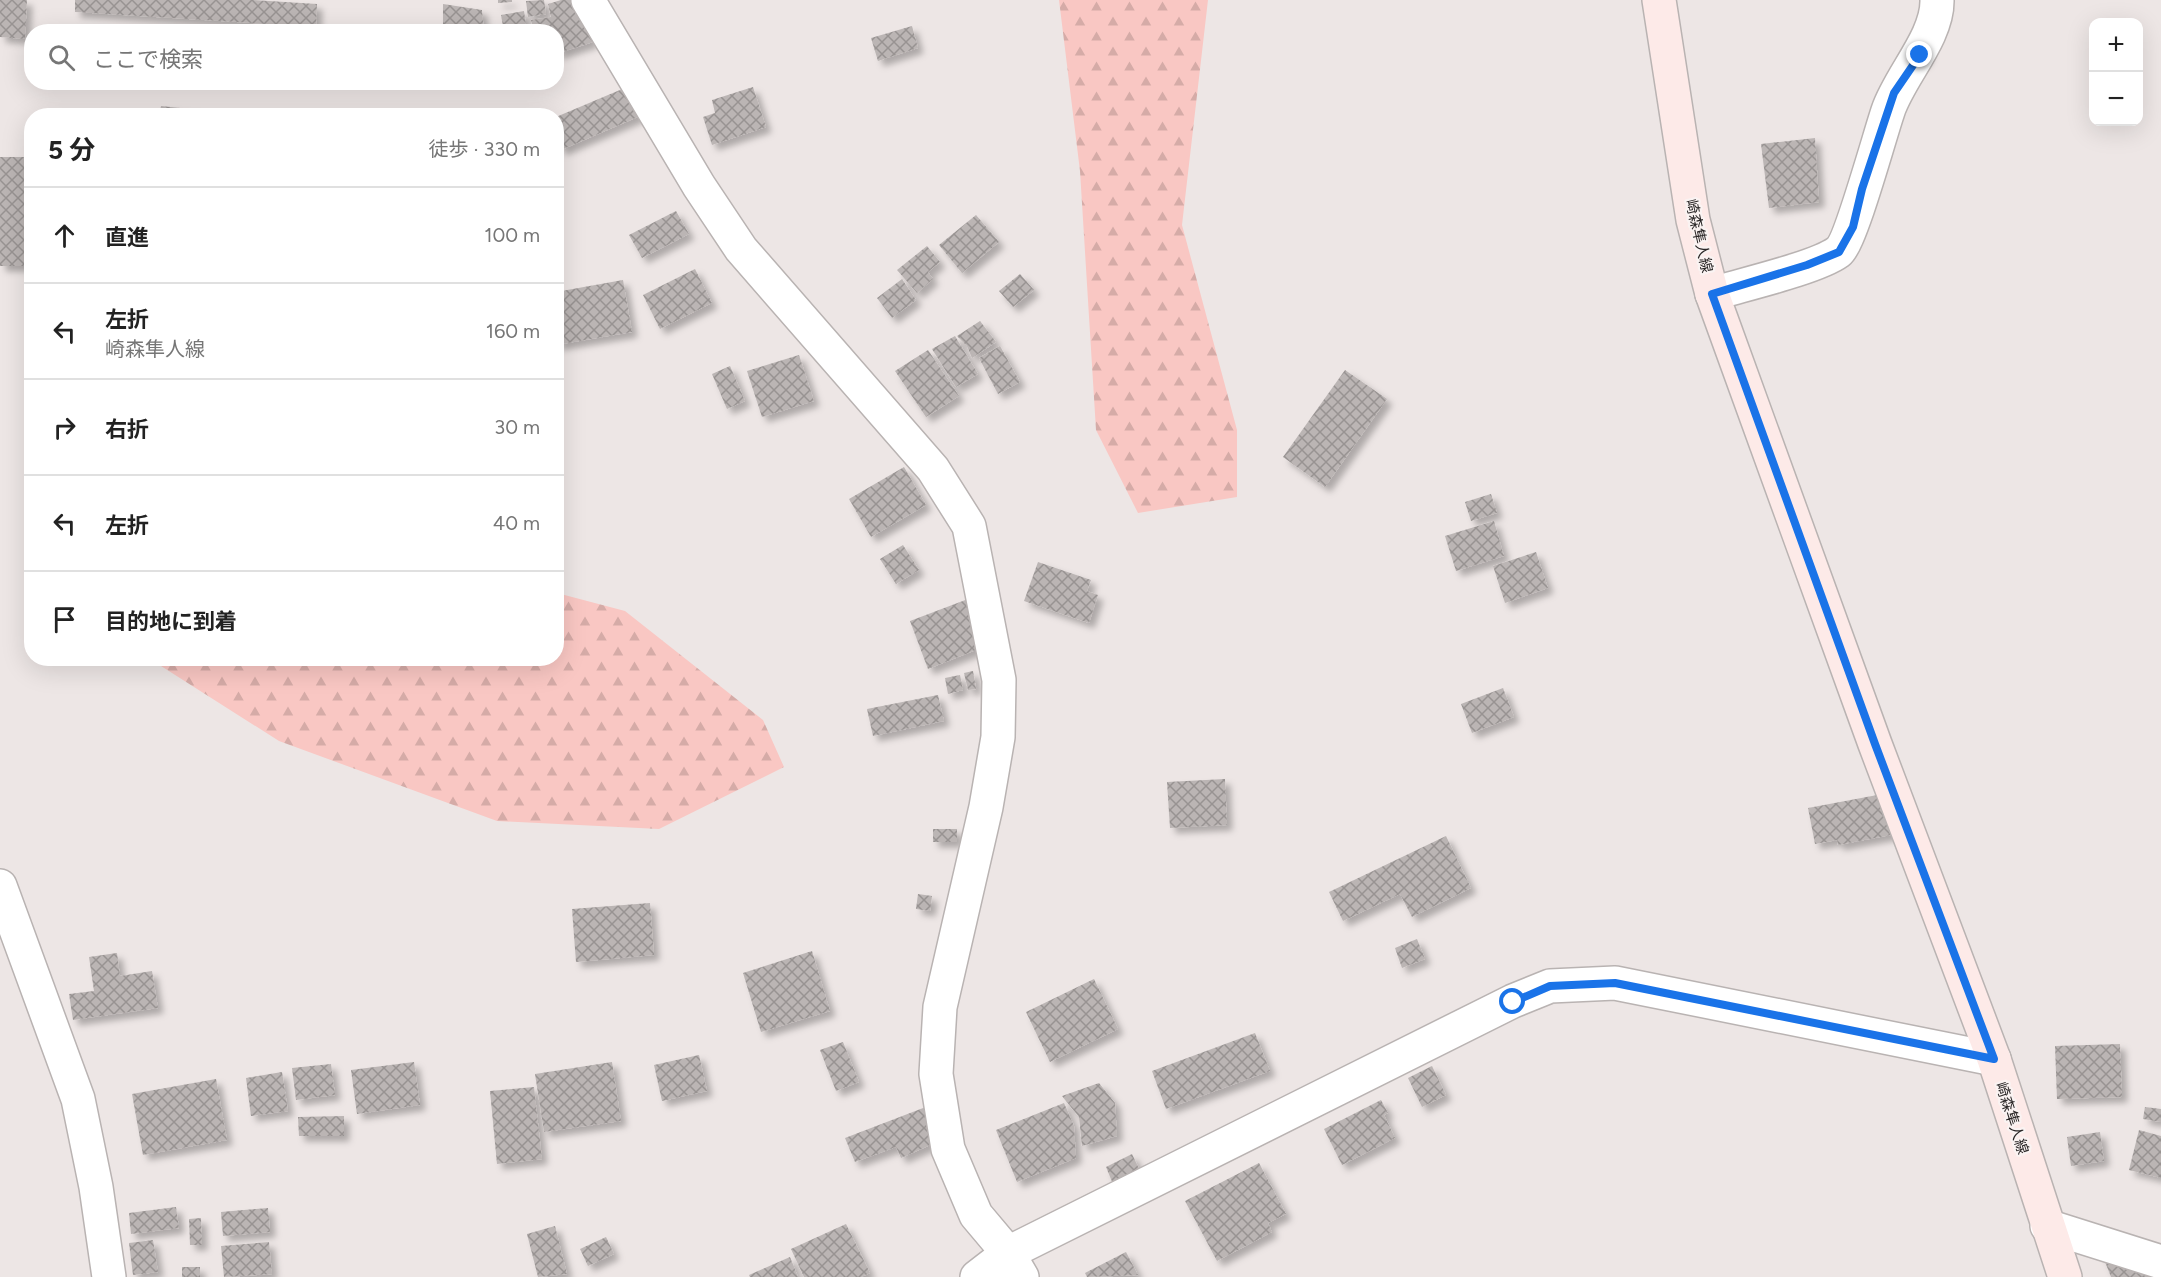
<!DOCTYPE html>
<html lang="ja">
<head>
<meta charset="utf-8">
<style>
  :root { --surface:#fff; --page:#f6f6f6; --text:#222; --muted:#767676; --line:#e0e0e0 }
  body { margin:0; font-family:Figtree,"Noto Sans JP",sans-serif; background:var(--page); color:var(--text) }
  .controls { position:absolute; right:18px; top:18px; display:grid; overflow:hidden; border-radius:12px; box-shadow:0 6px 24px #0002 }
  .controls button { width:54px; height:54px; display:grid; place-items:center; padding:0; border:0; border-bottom:2px solid var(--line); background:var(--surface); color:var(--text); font:30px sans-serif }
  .stop { position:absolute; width:18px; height:18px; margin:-14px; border:4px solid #1a73e8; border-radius:50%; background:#fff }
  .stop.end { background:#1a73e8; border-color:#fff; box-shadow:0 2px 6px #0008 }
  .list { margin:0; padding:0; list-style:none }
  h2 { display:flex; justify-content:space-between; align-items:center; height:78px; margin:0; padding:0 24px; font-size:26px }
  h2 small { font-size:20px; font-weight:400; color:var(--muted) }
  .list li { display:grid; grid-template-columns:39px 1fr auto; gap:18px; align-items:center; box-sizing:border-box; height:96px; padding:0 24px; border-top:2px solid var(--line) }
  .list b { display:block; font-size:22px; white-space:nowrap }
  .list p { margin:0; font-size:20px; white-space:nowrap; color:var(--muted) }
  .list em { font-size:20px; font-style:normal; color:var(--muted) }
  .icon { flex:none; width:33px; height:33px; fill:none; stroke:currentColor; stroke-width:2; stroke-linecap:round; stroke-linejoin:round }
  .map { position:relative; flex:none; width:2161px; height:1277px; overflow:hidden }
  .search { position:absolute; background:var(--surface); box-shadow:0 6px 24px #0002; left:24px; top:24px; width:540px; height:66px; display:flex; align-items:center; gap:15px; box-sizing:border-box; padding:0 21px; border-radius:24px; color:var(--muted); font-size:22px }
  .panel { position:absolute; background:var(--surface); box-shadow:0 6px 24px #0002; left:24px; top:108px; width:540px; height:558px; border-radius:24px }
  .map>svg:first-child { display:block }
</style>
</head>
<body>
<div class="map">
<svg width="2161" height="1277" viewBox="0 0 2161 1277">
  <defs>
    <pattern id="forest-firs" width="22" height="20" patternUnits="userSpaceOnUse" patternTransform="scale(1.5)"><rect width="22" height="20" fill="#f9c7c3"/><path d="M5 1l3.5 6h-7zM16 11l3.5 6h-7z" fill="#d5aba7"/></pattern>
    <pattern id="building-cross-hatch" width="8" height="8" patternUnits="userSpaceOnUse" patternTransform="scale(1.5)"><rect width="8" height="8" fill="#bbb5b4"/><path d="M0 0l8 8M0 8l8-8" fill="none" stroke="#989392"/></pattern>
    <filter id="shadow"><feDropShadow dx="5.5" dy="5.5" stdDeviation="3" flood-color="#0004"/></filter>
  </defs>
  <rect width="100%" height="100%" fill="#ede6e5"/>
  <g fill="url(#forest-firs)">
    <path d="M1059 0H1208L1182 225 1237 430V497L1138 513 1096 430 1080 171Z"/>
    <path d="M557 593 625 611 763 720 784 767 659 829 497 821 279 741 150 659 556 658Z"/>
  </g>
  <g fill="url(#building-cross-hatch)" filter="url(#shadow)">
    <path d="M0 0H27L25 39 0 37Z"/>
    <path d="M75 0H253L317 4 316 27 75 12Z"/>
    <path d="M498 0H512V2L498 3Z"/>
    <path d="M544 0 546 14 528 17 526 1Z"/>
    <path d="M561 0H580L593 42 556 54V32H534L531 20 551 17 548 4Z"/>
    <path d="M443 4 482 10 484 32H443Z"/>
    <path d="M524 11 527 32H504L501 15Z"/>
    <path d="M912 26 918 48 878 61 871 38Z"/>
    <path d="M627 87 640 116 561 150 556 139V117Z"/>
    <path d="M753 87 766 127 712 145 703 117 715 113 712 100Z"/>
    <path d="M161 106 238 114 237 116H159Z"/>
    <path d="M1815 138 1819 202 1769 208 1761 144Z"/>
    <rect x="0" y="157" width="32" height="109"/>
    <path d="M676 211 689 234 642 258 629 235Z"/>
    <path d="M976 215 999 242 962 273 939 245Z"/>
    <path d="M927 246 940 262 928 272 933 279 917 293 897 270Z"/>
    <path d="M695 269 712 303 660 329 643 295Z"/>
    <path d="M1020 274 1034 290 1013 307 999 291Z"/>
    <path d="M902 279 916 300 892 318 877 298Z"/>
    <path d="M623 280 632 332 556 345V292Z"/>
    <path d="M980 321 996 342 972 358 967 346 957 336Z"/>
    <path d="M955 336 978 374 956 387 932 349Z"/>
    <path d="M1000 346 1020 382 998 394 979 358Z"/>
    <path d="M928 350 959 396 926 417 895 371Z"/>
    <path d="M799 355 814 401 762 417 747 371Z"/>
    <path d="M730 366 745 401 727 409 712 374Z"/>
    <path d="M1345 370 1387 399 1325 487 1283 457Z"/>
    <path d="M904 467 926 505 871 537 849 499Z"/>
    <path d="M1491 494 1497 513 1471 521 1465 502Z"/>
    <path d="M1494 521 1504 556 1456 571 1445 536Z"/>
    <path d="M903 545 919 570 896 584 880 559Z"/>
    <path d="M1536 552 1548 588 1505 603 1493 566Z"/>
    <path d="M1038 562 1091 580 1087 591 1098 595 1089 623 1024 601Z"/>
    <path d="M968 599 986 646 928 669 910 621Z"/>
    <path d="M973 671 976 689 968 690 964 673Z"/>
    <path d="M960 675 963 690 948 694 945 678Z"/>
    <path d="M1503 688 1514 717 1472 733 1461 704Z"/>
    <path d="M938 695 944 721 873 736 867 709Z"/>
    <path d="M1225 779 1227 825 1170 828 1167 782Z"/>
    <path d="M1888 793 1896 834 1838 845 1837 840 1815 844 1808 808Z"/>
    <rect x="933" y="829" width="24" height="13"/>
    <path d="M1446 836 1471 888 1412 917 1400 894 1343 921 1329 892Z"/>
    <path d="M918 894 932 896 930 911 916 909Z"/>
    <path d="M650 903 654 955 576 962 572 909Z"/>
    <path d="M1417 939 1425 959 1402 968 1395 948Z"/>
    <path d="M812 951 830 1011 761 1032 743 973Z"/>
    <path d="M117 953 120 976 152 971 158 1008 73 1020 69 994 94 991 89 957Z"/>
    <path d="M1094 979 1118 1029 1050 1062 1026 1012Z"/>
    <path d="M1255 1033 1270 1071 1166 1109 1152 1071Z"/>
    <path d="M843 1042 859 1082 836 1091 820 1050Z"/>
    <path d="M2120 1044 2122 1097 2057 1099 2055 1046Z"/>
    <path d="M699 1055 707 1091 662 1101 654 1065Z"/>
    <path d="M414 1062 420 1105 357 1114 351 1070Z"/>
    <path d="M612 1062 621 1121 544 1132 535 1074Z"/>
    <path d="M331 1064 335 1095 296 1100 292 1068Z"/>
    <path d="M1432 1066 1446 1095 1422 1107 1408 1078Z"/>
    <path d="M282 1072 288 1111 251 1116 246 1078Z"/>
    <path d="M216 1079 227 1140 143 1155 132 1094Z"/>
    <path d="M1099 1083 1115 1103 1117 1136 1082 1146 1079 1117 1062 1096Z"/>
    <path d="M534 1087 542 1159 497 1164 490 1091Z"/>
    <path d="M1381 1100 1388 1113 1384 1115 1395 1138 1342 1165 1324 1129Z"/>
    <path d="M1064 1103 1074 1126 1076 1158 1017 1182 996 1130Z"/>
    <path d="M931 1105 946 1138 901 1158 896 1147 855 1162 845 1138Z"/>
    <path d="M2145 1107 2161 1109V1122L2143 1119Z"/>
    <path d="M344 1116V1136H299L298 1117Z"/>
    <path d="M2139 1130 2161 1136V1178L2129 1170Z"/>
    <path d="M2100 1132 2104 1161 2071 1166 2067 1137Z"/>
    <path d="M1132 1154 1140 1171 1113 1184 1106 1167Z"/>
    <path d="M1259 1163 1286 1214 1268 1223 1272 1232 1217 1261 1185 1201Z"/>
    <path d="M176 1207 179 1228 131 1234 129 1213Z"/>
    <path d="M268 1208 270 1232 223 1236 221 1212Z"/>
    <path d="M201 1218 202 1245H190L189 1219Z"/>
    <path d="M846 1224 870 1273 861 1277H804L791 1249Z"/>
    <path d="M555 1226 567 1274 538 1277 527 1234Z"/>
    <path d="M606 1237 614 1254 588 1266 580 1249Z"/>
    <path d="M153 1240 158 1272 133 1275 129 1243Z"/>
    <path d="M269 1242 272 1274 224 1277 221 1246Z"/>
    <path d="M2100 1249 2155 1277H2111Z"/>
    <path d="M1126 1252 1138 1275 1087 1277 1085 1273Z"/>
    <path d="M790 1257 798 1277H750L749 1275Z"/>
    <rect x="182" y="1267" width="18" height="10"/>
  </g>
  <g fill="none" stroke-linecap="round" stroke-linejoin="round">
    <defs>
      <g id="minor">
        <path d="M588 0 699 186 741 249 933 469 969 526 999 680 998 737 986 807 940 1007 936 1074 948 1149 976 1215 1008 1253 1022 1277"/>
        <path d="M1712 294C1741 285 1816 268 1838 252 1851 242 1880 134 1888 111 1899 77 1938 37 1937 0"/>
        <path d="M0 886 78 1099 96 1187 109 1277"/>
        <path d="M2047 1226 2161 1262"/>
        <path d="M977 1277 1008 1253 1513 1001 1550 986 1615 983 1994 1059"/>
      </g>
      <path id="secondary" d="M1659 0 1693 220 1712 294 1875 744 1994 1059 2065 1277"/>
    </defs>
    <use href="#minor" stroke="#b9b3b2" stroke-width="36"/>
    <use href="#secondary" stroke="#b9b3b2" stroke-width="36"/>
    <use href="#minor" stroke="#fff" stroke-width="33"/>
    <use href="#secondary" stroke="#fdeae8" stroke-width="33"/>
  </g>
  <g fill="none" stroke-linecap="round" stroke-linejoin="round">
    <path stroke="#1a73e8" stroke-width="8" d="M1513 1002 1550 986 1615 983 1994 1059 1875 744 1712 294 1807 265 1839 252 1853 227 1862 189 1894 93 1920 55"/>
  </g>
  <g text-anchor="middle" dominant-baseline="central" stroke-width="4.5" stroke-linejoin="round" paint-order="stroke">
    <g font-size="15" fill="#292626" stroke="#faf3f2">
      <text transform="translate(1699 236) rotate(77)">崎森隼人線</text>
      <text transform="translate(2012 1118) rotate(72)">崎森隼人線</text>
    </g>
  </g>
</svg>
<div class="controls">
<button>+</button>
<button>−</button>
</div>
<div class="stop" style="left:1513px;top:1002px"></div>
<div class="stop end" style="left:1920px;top:55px"></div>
<div class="search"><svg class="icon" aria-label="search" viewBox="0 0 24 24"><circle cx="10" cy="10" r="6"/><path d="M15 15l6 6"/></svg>ここで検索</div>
<section class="panel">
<h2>5 分<small>徒歩 · 330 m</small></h2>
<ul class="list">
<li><svg class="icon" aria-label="ahead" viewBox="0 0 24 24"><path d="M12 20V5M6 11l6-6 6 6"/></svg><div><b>直進</b></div><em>100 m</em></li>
<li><svg class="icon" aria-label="left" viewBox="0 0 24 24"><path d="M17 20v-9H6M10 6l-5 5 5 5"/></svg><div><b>左折</b><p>崎森隼人線</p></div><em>160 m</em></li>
<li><svg class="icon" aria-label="right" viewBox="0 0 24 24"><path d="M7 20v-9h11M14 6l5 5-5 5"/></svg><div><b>右折</b></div><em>30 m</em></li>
<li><svg class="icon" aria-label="left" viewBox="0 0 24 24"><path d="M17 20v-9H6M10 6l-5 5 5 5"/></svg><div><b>左折</b></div><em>40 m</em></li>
<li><svg class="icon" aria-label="arrive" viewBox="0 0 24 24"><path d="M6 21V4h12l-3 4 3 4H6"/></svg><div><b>目的地に到着</b></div></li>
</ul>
</section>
</div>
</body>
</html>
